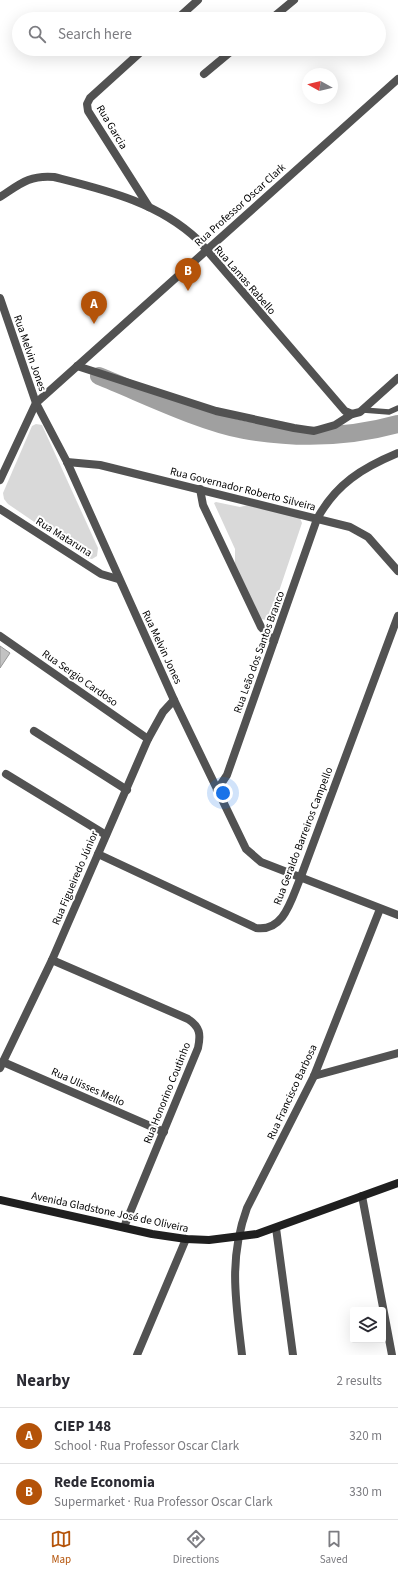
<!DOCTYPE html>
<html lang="en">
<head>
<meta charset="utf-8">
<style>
  :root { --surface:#fff; --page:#f2f2f3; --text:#2b2b33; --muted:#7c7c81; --line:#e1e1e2; --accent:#b45309 }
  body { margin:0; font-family:"Source Sans 3",sans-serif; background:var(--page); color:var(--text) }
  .controls { position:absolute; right:12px; bottom:12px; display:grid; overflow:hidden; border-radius:4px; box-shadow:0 4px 16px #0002 }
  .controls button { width:36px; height:36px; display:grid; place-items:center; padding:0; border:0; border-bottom:1px solid var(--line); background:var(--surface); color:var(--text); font:20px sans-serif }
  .compass { position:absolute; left:302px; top:68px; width:36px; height:36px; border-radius:50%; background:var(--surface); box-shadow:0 4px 16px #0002; rotate:278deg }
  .you { position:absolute; left:223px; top:793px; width:14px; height:14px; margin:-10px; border:3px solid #fff; border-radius:50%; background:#1a73e8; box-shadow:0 0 0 6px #1a73e833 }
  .badge { display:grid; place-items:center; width:26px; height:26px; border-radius:50%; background:var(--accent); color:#fff; font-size:13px; font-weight:700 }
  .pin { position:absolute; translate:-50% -33px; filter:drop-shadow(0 1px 2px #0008) }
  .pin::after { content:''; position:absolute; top:21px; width:14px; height:12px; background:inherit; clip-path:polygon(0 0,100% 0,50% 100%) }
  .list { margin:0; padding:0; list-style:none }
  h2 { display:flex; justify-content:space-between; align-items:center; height:52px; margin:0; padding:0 16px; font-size:17px }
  h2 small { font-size:13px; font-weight:400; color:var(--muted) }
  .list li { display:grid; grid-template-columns:26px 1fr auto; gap:12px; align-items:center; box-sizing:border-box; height:56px; padding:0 16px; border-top:1px solid var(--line) }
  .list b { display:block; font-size:15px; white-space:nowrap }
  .list p { margin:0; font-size:13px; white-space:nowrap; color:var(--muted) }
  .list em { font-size:13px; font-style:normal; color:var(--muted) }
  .icon { flex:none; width:22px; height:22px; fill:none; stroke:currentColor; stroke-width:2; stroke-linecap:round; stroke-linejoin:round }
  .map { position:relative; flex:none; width:398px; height:1355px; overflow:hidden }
  .search { position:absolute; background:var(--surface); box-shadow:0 4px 16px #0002; left:12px; right:12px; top:12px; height:44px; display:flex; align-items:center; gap:10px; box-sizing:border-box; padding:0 14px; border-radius:22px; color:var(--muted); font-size:15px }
  .sheet { height:164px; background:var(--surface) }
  nav { display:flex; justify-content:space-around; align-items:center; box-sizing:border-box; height:56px; border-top:1px solid var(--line); background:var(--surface); font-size:11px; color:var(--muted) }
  nav a { display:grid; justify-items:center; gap:2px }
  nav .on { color:var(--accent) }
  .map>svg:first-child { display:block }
</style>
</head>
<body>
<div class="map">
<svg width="398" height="1355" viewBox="0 0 398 1355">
  <rect width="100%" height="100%" fill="#fff"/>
  <g fill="#d9d9d9">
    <path d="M36 424 42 425 98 548 97 556 92 559 87 558 8 504 4 499 3 493 32 426Z"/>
    <path d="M216 502 240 507 248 505 300 518 302 523 270 618 266 620 261 619 235 564V549L214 503Z"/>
  </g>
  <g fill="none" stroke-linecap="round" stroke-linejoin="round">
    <path stroke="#a0a0a0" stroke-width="18" d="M99 376C144 394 198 421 244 430 296 439 348 438 398 424"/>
  </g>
  <path fill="#c2c2c2" stroke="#969696" d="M0 646 10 653 0 668Z"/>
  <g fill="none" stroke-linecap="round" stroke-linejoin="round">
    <path stroke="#525252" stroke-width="5.5" d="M363 410 389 412 398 408"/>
    <g stroke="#525252" stroke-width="8">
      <path d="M177 19 198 0"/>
      <path d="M271 19 294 0"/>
      <path d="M144 49 90 98 87 104 88 111 149 207"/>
      <path d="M204 74 234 49"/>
      <path d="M0 197C20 184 29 175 54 177 105 190 158 202 198 240L345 411 352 414 360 412 398 378"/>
      <path d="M0 298 36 403 67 462 174 700 246 849 261 862 398 915"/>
      <path d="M77 366 216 411 294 428 314 431 335 425 352 414"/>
      <path d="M67 462 100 465 350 527 368 537 398 571"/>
      <path d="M0 480 36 403 398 79"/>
      <path d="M200 489 203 505 261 627 274 641"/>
      <path d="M0 509 101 574 118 579"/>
      <path d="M0 636 148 739"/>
      <path d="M34 731 127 790"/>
      <path d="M6 774 106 835"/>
      <path d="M217 790 227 775 317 519C336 484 362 468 398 453"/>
      <path d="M98 854 256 928C284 932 291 900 300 879L398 616"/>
      <path d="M52 960 188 1019C200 1027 201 1034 198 1048L124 1227"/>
      <path d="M3 1062 164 1132"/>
      <path d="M0 1068 52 960 148 739 163 712 174 700"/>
      <path d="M314 1076 398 1053"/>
      <path d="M362 1196 392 1355"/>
      <path d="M276 1228 293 1355"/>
      <path d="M137 1355 186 1239"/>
      <path d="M242 1355C236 1302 228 1260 247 1208L314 1076 380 909"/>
    </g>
    <path stroke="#1f1f1f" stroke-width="8" d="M0 1200 152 1234 186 1239 209 1240 257 1234 398 1183"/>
  </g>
  <g text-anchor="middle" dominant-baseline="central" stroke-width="4" stroke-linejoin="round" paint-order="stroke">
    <g font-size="11" fill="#000" stroke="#fff">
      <text transform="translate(112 127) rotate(59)">Rua Garcia</text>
      <text transform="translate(240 205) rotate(-42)">Rua Professor Oscar Clark</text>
      <text transform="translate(245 280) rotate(49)">Rua Lamas Rabello</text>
      <text transform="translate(30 353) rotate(71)">Rua Melvin Jones</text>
      <text transform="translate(243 489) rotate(14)">Rua Governador Roberto Silveira</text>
      <text transform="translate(64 537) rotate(32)">Rua Mataruna</text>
      <text transform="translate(162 647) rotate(65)">Rua Melvin Jones</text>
      <text transform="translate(259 652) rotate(-70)">Rua Leão dos Santos Branco</text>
      <text transform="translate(80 678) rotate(35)">Rua Sergio Cardoso</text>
      <text transform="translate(303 836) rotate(-69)">Rua Geraldo Barreiros Campello</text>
      <text transform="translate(75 878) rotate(-67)">Rua Figueiredo Júnior</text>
      <text transform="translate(88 1087) rotate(24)">Rua Ulisses Mello</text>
      <text transform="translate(292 1092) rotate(-65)">Rua Francisco Barbosa</text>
      <text transform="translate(167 1093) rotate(-68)">Rua Honorino Coutinho</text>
      <text transform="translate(110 1212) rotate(12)">Avenida Gladstone José de Oliveira</text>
    </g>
  </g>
</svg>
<div class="controls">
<button><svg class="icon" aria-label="layers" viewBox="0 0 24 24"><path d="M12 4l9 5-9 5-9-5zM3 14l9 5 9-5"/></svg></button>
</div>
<svg class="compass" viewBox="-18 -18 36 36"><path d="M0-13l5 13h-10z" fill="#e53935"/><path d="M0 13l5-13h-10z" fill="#7c7c81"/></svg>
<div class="you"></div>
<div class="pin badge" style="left:94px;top:324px">A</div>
<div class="pin badge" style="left:188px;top:291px">B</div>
<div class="search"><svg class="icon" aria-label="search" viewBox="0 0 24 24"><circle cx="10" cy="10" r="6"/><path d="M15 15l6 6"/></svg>Search here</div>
</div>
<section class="sheet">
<h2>Nearby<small>2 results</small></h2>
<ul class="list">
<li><span class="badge">A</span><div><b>CIEP 148</b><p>School · Rua Professor Oscar Clark</p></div><em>320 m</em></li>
<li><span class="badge">B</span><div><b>Rede Economia</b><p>Supermarket · Rua Professor Oscar Clark</p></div><em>330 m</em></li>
</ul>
</section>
<nav>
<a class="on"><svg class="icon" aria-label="map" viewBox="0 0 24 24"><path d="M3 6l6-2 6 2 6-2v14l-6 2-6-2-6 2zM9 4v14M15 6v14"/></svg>Map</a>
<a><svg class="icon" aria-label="directions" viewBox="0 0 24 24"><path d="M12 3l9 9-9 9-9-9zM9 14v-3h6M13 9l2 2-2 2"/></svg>Directions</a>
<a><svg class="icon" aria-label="saved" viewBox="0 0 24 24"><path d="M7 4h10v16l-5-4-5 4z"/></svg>Saved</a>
</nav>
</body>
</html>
